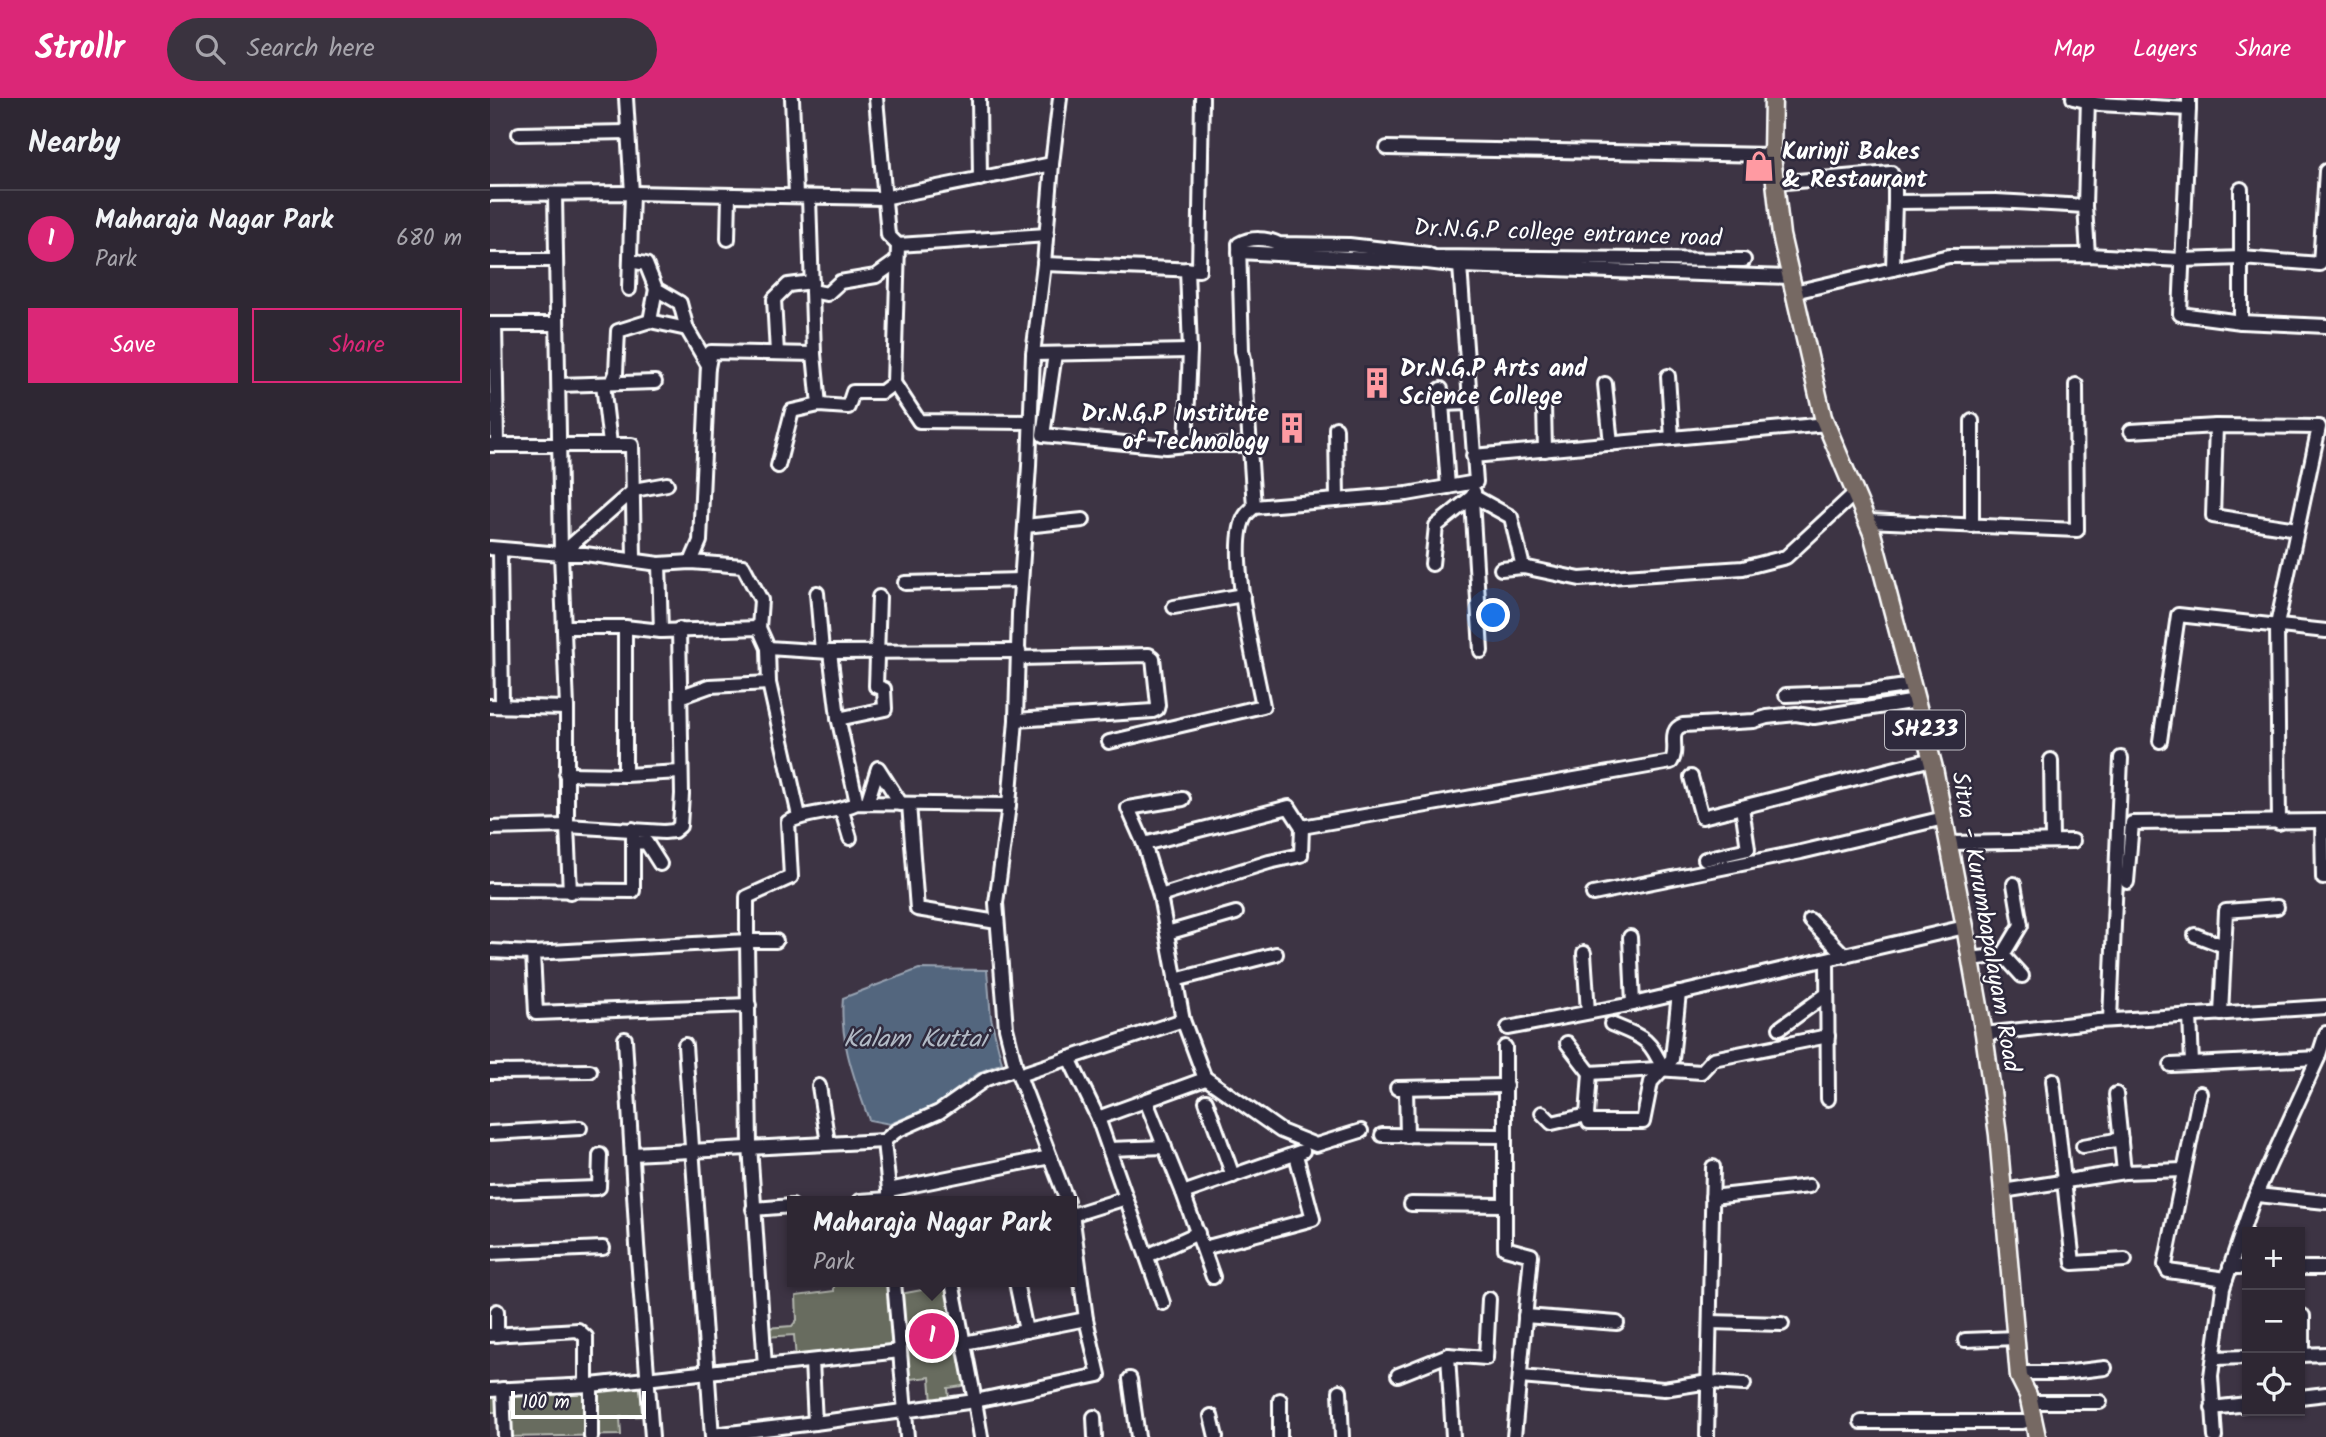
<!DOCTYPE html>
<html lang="en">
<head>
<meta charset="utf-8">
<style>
  :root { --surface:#2e2733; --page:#3a333f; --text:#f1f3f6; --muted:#a7a5ac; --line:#49444e; --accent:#db2777 }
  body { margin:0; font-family:Kalam,sans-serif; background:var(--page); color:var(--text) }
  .controls { position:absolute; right:21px; bottom:21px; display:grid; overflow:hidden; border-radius:0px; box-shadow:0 2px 5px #0004 }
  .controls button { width:63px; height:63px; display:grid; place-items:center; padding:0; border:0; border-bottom:2px solid var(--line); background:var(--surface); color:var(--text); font:35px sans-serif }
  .scale { position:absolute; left:21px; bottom:18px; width:135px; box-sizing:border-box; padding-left:7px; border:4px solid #fff; border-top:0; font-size:19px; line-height:24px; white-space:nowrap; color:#fff; -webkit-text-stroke:5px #2f2a3d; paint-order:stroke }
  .you { position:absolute; left:1004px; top:518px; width:24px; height:24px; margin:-18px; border:5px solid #fff; border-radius:50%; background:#1a73e8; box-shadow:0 0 0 10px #1a73e833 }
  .badge { display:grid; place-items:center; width:46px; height:46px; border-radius:50%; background:var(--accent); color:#fff; font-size:23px; font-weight:700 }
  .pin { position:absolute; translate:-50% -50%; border:4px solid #fff; box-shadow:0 2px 7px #0006 }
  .popup { position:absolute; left:297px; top:1098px; width:290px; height:91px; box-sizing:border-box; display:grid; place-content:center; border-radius:0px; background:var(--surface); filter:drop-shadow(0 2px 5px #0005); font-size:23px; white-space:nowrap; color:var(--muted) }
  .popup b { font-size:26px; color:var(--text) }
  .popup::after { content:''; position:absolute; left:50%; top:100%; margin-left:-14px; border:14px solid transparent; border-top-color:var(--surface) }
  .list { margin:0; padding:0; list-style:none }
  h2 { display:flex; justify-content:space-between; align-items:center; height:91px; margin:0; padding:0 28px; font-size:30px }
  h2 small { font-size:23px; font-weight:400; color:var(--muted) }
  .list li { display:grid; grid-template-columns:46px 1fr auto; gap:21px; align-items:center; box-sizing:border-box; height:98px; padding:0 28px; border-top:2px solid var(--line) }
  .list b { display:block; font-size:26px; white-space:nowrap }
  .list p { margin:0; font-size:23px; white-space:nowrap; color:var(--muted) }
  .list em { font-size:23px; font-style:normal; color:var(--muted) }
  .actions { display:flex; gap:14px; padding:21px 28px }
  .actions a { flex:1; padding:16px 0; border:2px solid var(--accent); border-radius:0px; text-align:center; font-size:24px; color:var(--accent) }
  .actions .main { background:var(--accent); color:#fff }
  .icon { flex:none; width:38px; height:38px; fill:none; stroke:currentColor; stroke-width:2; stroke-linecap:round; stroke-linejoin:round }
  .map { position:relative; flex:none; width:1836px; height:1339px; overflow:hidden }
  header { display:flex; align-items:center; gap:42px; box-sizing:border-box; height:98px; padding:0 35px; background:var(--accent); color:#fff }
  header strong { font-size:33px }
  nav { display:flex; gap:38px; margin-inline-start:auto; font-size:24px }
  .search { width:490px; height:63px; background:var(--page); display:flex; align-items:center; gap:18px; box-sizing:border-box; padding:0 24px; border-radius:38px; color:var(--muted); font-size:26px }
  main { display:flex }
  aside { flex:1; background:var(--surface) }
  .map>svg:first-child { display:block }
</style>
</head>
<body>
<header>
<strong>Strollr</strong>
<div class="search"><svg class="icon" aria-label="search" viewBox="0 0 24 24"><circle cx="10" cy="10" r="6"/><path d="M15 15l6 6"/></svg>Search here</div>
<nav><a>Map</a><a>Layers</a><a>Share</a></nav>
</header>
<main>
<aside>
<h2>Nearby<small></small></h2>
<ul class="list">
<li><span class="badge">1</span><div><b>Maharaja Nagar Park</b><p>Park</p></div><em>680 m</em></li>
</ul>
<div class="actions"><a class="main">Save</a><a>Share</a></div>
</aside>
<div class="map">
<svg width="1836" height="1339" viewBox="0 0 1836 1339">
  <rect width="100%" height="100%" fill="#3d3444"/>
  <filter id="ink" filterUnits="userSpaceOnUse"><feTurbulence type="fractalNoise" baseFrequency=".0143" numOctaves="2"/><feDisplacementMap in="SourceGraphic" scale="14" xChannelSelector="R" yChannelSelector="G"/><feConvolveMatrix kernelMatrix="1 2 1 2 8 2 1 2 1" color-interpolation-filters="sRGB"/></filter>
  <g filter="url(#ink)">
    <g fill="#676c5e" stroke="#b3b6ae" stroke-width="2">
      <path d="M344 1184H400L406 1251 306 1261 304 1237 276 1239V1230L302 1228 307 1222 306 1198 344 1193Z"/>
      <path d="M459 1187 479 1287 458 1290 459 1302 442 1305 440 1279 420 1281 410 1196Z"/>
      <path d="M152 1284 155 1318 130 1319 131 1337 13 1339 12 1314H0V1295Z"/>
    </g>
    <path fill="#53667e" stroke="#98a3b2" stroke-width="2" d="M429 871 497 872 501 920 512 965 490 974 446 1007 400 1026 379 1022C365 982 349 943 353 900Z"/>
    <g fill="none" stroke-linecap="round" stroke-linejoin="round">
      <defs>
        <g id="minor">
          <path d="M136 0 142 95 139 191"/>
          <path d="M302 0 306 98"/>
          <path d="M386 0 398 137 408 147 404 285"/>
          <path d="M489 0 490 81"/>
          <path d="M1583 0 1609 6 1699 11V0"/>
          <path d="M1699 11 1690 216 1751 224 1836 228"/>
          <path d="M29 36 138 34"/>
          <path d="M897 50 1282 57"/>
          <path d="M562 66 570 0"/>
          <path d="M1284 85 1401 75 1405 84V104"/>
          <path d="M1751 91V224"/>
          <path d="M0 96 142 95 393 100 562 66 554 166 543 256 539 368 529 516 526 622 519 707 506 805 516 930 526 970 577 1103"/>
          <path d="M65 96 71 456"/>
          <path d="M319 99 324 256 329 307"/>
          <path d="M1595 108 1598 0"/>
          <path d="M238 141 239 97"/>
          <path d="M408 147 557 137"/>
          <path d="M749 154 937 164 970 168 1301 179"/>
          <path d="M0 162H66"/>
          <path d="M140 163 156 166 166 191 190 205 197 231 218 267 210 443 201 464"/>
          <path d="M554 166 709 172 712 0"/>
          <path d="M1403 171 1405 104 1506 103 1595 108 1598 157"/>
          <path d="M322 193 337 196 350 184 386 178 407 163"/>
          <path d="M1304 194 1459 158 1598 157 1691 162 1752 160 1830 166 1836 73"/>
          <path d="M160 223 166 191"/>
          <path d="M0 226H67"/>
          <path d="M5 226 7 346"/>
          <path d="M287 255 284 201 298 187 322 184"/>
          <path d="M543 256 700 253"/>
          <path d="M565 256 553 337 676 349 696 347H758"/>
          <path d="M218 270 221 254 324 256"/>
          <path d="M1178 278 1182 340"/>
          <path d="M122 285 126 275 128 233 160 223 197 231"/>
          <path d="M113 286 120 346"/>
          <path d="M1115 286 1121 346"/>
          <path d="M69 287 165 284"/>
          <path d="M951 291 958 389"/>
          <path d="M952 306 979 305"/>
          <path d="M1054 308 1055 352"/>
          <path d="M1726 328 1723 418 1807 431"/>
          <path d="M846 330 847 402"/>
          <path d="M1641 333 1726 328 1829 329 1787 527 1789 725"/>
          <path d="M0 347H142L144 461"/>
          <path d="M696 347 700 253 697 171"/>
          <path d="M983 358 1337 326"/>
          <path d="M288 368 302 313 329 307 358 309 363 294H392L404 285 429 323 540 324"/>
          <path d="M984 394 982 401 991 553"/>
          <path d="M764 409 754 261 752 253 749 146C761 139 777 140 789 146L859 147 938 156 944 159 1254 162"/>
          <path d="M1377 423 1587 432 1586 287"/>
          <path d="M535 428 593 422"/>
          <path d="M1482 428V323"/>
          <path d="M0 450 71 456 77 610V728L80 794"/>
          <path d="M10 451 12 607"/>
          <path d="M71 456H95L169 466 201 464 253 468 271 502 269 530"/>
          <path d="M71 456 144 392 177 386"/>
          <path d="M169 466 171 533"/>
          <path d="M942 466 946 428 983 398 1021 419 1033 469"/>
          <path d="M1011 471 1033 469 1090 481 1253 470 1296 459 1365 395"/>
          <path d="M415 485 531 482"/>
          <path d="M327 495 332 553"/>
          <path d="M684 509 753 497"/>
          <path d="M74 529H135V677L76 676"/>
          <path d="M135 529 171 533 269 530 278 550 279 585 309 718"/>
          <path d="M278 550 340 554 529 553"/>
          <path d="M340 554 348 619 367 705"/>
          <path d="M1296 597 1373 594 1423 587"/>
          <path d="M192 598 220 588 279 585"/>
          <path d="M0 608 77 610"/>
          <path d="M348 621 395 611 394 591 386 588 389 499"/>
          <path d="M526 622 663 613 667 611 668 607 663 560 659 557 529 560"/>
          <path d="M1670 643 1688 517 1836 533"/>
          <path d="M619 644 773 608C766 570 735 447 756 417 758 414 761 412 764 409L917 396 986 384 970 168"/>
          <path d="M1561 662 1562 743"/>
          <path d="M135 677 191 674"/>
          <path d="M1201 679 1212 719 1442 661"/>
          <path d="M377 705 388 670 411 706"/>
          <path d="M419 706 427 811 507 824"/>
          <path d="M352 713 360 740"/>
          <path d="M1832 724 1833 780"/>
          <path d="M0 730 77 728 174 734 184 733 190 728 192 696 189 531"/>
          <path d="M143 745 156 744 170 766"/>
          <path d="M1459 745 1583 743"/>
          <path d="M654 746 799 709 812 729 1181 664C1190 651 1176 633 1193 627L1264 623 1277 619 1306 616 1324 619 1427 603"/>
          <path d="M1215 761 1258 751 1252 709"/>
          <path d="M1637 784 1642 725 1836 723"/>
          <path d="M1524 786 1531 827 1513 857 1532 878"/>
          <path d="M0 792 143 793V731"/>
          <path d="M1103 796 1311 754 1454 720"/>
          <path d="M670 798 779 764 811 757 812 729"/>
          <path d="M1320 822 1355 858"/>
          <path d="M677 835 746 815"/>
          <path d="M1705 837 1734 848"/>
          <path d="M1140 839 1143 906"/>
          <path d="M0 853 43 855 257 843V799L301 779 298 724C320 713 344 716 367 705L519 707"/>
          <path d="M43 855 46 915 259 907"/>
          <path d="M1094 855 1098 914"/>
          <path d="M1481 861 1513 857"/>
          <path d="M1337 862 1338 1001"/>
          <path d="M685 882 786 856"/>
          <path d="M1731 916 1736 813 1787 809"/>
          <path d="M1700 917 1702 966"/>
          <path d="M1620 922 1631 660"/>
          <path d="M1121 926C1152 939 1159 939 1173 971"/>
          <path d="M1018 930 1143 906 1475 829"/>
          <path d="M1290 930 1337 896"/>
          <path d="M1494 936 1609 923 1836 909"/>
          <path d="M135 941 147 1147 162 1339"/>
          <path d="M1077 945 1100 975 1097 1017"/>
          <path d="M195 947 222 1339"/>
          <path d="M1015 949V1150L1041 1157 1024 1339"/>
          <path d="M579 960 608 1020"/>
          <path d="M1681 967 1828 960"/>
          <path d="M0 974 100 973"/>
          <path d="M1100 975 1167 971 1211 974 1223 961 1338 938"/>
          <path d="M529 977 693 922"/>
          <path d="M714 979 791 1033 826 1047 871 1033"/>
          <path d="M1563 982 1583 1165 1635 1162"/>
          <path d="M329 988 338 1045"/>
          <path d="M907 990 1016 988"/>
          <path d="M916 990 917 1038"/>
          <path d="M1710 995 1675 1167 1678 1173 1736 1181"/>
          <path d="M1626 996 1634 1074"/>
          <path d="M656 1003 693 1095 723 1179"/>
          <path d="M716 1003 743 1078"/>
          <path d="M1052 1015 1062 1025 1097 1017 1099 1024H1153L1161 984 1182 961 1189 895"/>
          <path d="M0 1035 90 1030"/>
          <path d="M892 1037 1015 1038"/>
          <path d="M1593 1048 1631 1041"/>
          <path d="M619 1051 675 1049"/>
          <path d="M142 1056 394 1043"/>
          <path d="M399 1092 394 1043 406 1033 449 1014 496 981 526 970"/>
          <path d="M1513 1093 1634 1074 1694 1072"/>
          <path d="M0 1094 106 1090 109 1089 110 1057"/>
          <path d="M693 1095 813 1053"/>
          <path d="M1767 1097 1836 1104"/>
          <path d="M1222 1099 1319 1088"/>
          <path d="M370 1103 399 1101"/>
          <path d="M399 1103V1092L560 1059"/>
          <path d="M921 1106 1014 1107"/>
          <path d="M263 1111 302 1108"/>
          <path d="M582 1117 636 1100"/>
          <path d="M714 1150 823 1121 806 1057"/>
          <path d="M0 1155 113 1150"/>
          <path d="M657 1158 708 1135"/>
          <path d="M1740 1169H1757"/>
          <path d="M1810 1170H1836"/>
          <path d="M404 1184 410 1253"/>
          <path d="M526 1184 536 1233"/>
          <path d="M673 1205 608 1020 715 981 693 922 670 798 654 746 638 710 693 701"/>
          <path d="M7 1213V1237"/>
          <path d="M1035 1218 1127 1225"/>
          <path d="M1813 1218V1257"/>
          <path d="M1220 1224 1292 1226"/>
          <path d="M0 1237 88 1232 96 1239V1287"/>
          <path d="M1475 1242 1526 1240"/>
          <path d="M474 1245 596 1221"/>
          <path d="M958 1257 963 1339"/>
          <path d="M1810 1257 1836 1256"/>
          <path d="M1724 1260 1757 1259"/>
          <path d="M322 1263 325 1325 485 1303 462 1184"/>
          <path d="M275 1268 260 1048 257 843H286"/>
          <path d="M1529 1275H1572L1615 1270"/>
          <path d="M908 1277 958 1257 996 1260 999 1201"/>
          <path d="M1030 1279 1174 1291 1219 1284 1254 1286"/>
          <path d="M640 1281 648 1339"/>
          <path d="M101 1287V1339"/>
          <path d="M13 1291 15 1339"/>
          <path d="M0 1292 101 1287 410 1253 417 1339"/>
          <path d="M850 1293 852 1339"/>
          <path d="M1810 1299 1836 1296"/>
          <path d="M790 1302V1339"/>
          <path d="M1540 1304H1610"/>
          <path d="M1722 1310 1757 1306"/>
          <path d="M721 1318 726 1339"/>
          <path d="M604 1319 605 1339"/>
          <path d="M1371 1324H1533"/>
          <path d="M222 1337 325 1325"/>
          <path d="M491 1339 485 1303 609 1277 596 1221 582 1115"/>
          <path d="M1217 1339 1223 1069"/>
          <path d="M1725 1339 1721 1278 1733 1190 1762 1105 1828 960 1836 935"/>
        </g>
        <path id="major" d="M1283 0 1282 57 1291 137 1333 319 1382 435 1444 670 1475 829 1494 936 1508 1037 1529 1279 1538 1297 1547 1339"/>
      </defs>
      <use href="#minor" stroke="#fff" stroke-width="18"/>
      <use href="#major" stroke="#fff" stroke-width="21"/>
      <use href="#minor" stroke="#2f2a3d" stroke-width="12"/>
      <use href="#major" stroke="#766964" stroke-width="16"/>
    </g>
  </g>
  <defs>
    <symbol id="shop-bare" viewBox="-9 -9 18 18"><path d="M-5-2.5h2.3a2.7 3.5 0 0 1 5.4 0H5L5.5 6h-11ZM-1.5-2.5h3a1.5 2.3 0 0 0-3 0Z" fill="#ff9aa2" stroke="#2f2a3d" stroke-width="2.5" paint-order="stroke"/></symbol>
    <symbol id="building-bare" viewBox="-9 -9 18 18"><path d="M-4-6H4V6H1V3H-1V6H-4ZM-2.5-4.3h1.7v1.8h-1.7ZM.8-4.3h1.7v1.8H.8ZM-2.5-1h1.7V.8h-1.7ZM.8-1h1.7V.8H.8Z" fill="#ff9aa2" stroke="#2f2a3d" stroke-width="2.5" paint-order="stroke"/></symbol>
  </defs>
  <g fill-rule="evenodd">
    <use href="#shop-bare" x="1247" y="46" width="44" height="44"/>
    <use href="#building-bare" x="865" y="263" width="44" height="44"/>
    <use href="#building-bare" x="780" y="308" width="44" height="44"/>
  </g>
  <g text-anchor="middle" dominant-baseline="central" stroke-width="5" stroke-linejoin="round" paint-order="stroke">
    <rect fill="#2f2a3d" stroke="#c1bfc5" stroke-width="2" x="1395" y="612.5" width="80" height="39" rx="5"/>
    <g font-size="23" font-weight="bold" fill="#fff">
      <text x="1435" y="632">SH233</text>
    </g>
    <g font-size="24" font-weight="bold" fill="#fff" stroke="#2f2a3d" text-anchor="start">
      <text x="1292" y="54">Kurinji Bakes<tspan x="1292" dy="28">&amp; Restaurant</tspan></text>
      <text x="910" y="271">Dr.N.G.P Arts and<tspan x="910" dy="28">Science College</tspan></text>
      <text x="779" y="316" text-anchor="end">Dr.N.G.P Institute<tspan x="779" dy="28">of Technology</tspan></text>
    </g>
    <g font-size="24" fill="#fff" stroke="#2f2a3d">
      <text transform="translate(1078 136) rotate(2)">Dr.N.G.P college entrance road</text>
      <text transform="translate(1495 824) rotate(80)">Sitra - Kurumbapalayam Road</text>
    </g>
    <g font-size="26" font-style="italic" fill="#b2bac5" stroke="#2f2a3d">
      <text x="425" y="942">Kalam Kuttai</text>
    </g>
  </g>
</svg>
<div class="controls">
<button>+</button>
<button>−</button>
<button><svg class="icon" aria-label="locate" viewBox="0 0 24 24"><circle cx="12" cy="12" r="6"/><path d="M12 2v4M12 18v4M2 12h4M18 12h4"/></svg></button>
</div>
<div class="scale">100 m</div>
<div class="you"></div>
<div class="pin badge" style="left:442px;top:1238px">1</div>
<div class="popup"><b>Maharaja Nagar Park</b>Park</div>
</div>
</main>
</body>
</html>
